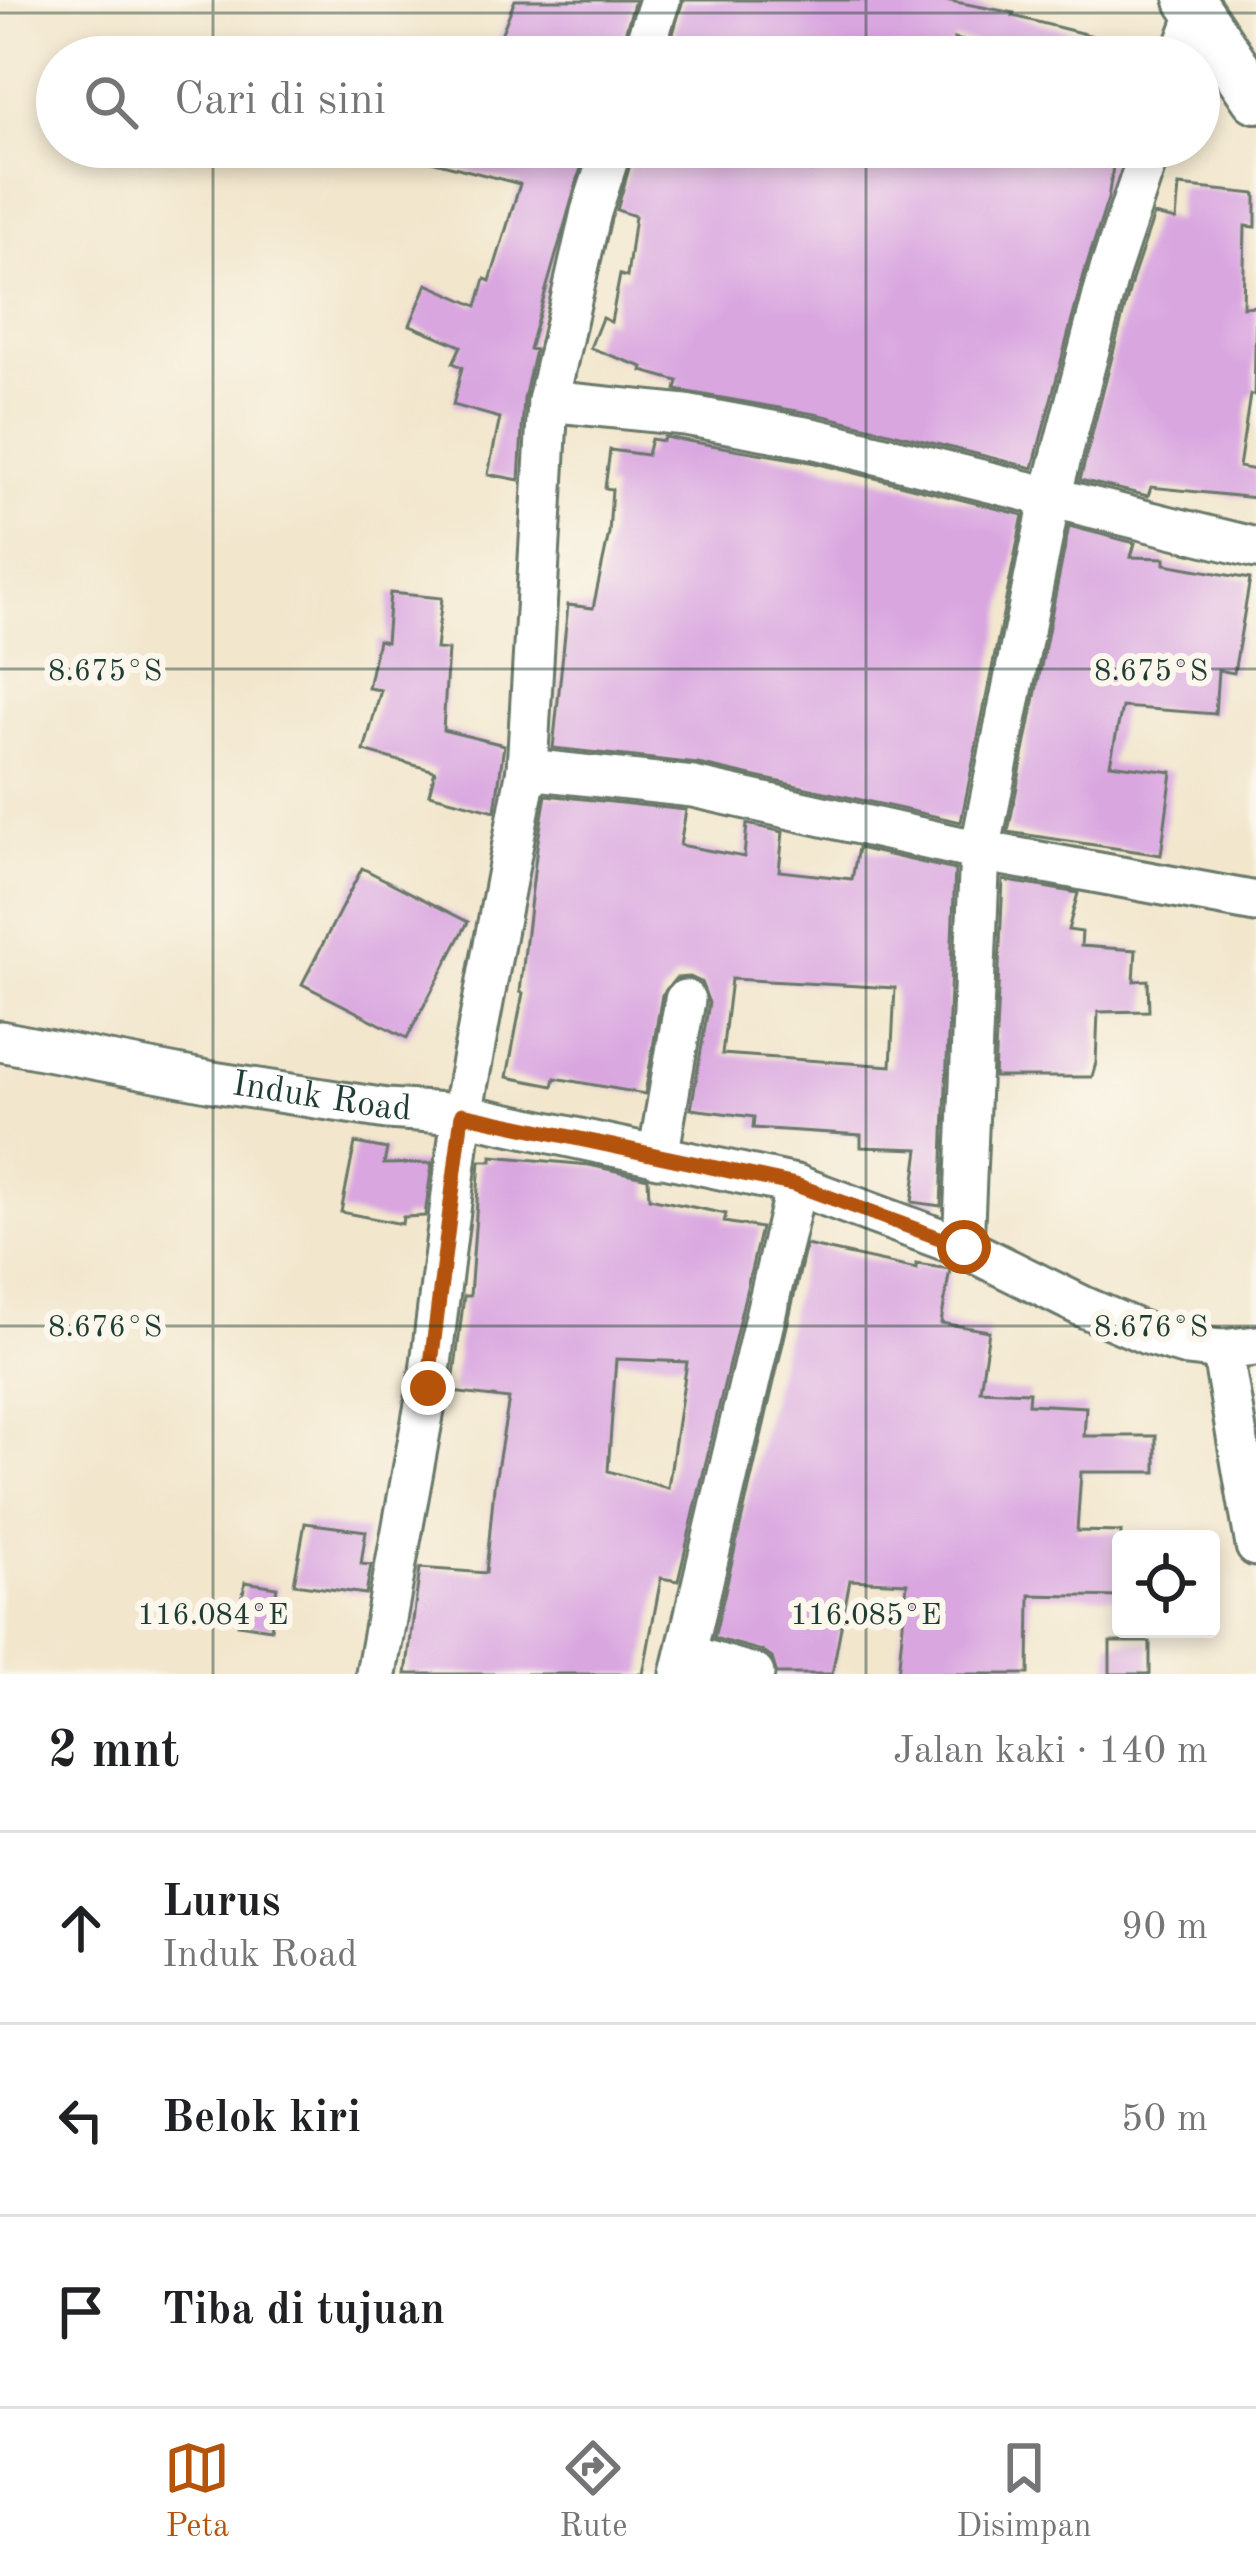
<!DOCTYPE html>
<html lang="id">
<head>
<meta charset="utf-8">
<style>
  :root { --surface:#fff; --page:#f2f2f2; --text:#202124; --muted:#757577; --line:#e0e0e0; --accent:#b45309 }
  body { margin:0; font-family:"Old Standard TT",serif; background:var(--page); color:var(--text) }
  .controls { position:absolute; right:36px; bottom:36px; display:grid; overflow:hidden; border-radius:12px; box-shadow:0 6px 18px #0003 }
  .controls button { width:108px; height:108px; display:grid; place-items:center; padding:0; border:0; border-bottom:3px solid var(--line); background:var(--surface); color:var(--text); font:60px sans-serif }
  .stop { position:absolute; width:36px; height:36px; margin:-27px; border:9px solid #b45309; border-radius:50%; background:#fff }
  .stop.end { background:#b45309; border-color:#fff; box-shadow:0 3px 12px #0008 }
  .list { margin:0; padding:0; list-style:none }
  h2 { display:flex; justify-content:space-between; align-items:center; height:156px; margin:0; padding:0 48px; font-size:51px }
  h2 small { font-size:39px; font-weight:400; color:var(--muted) }
  .list li { display:grid; grid-template-columns:78px 1fr auto; gap:36px; align-items:center; box-sizing:border-box; height:192px; padding:0 48px; border-top:3px solid var(--line) }
  .list b { display:block; font-size:45px; white-space:nowrap }
  .list p { margin:0; font-size:39px; white-space:nowrap; color:var(--muted) }
  .list em { font-size:39px; font-style:normal; color:var(--muted) }
  .icon { flex:none; width:66px; height:66px; fill:none; stroke:currentColor; stroke-width:2; stroke-linecap:round; stroke-linejoin:round }
  .map { position:relative; flex:none; width:1256px; height:1674px; overflow:hidden }
  .search { position:absolute; background:var(--surface); box-shadow:0 6px 18px #0003; left:36px; right:36px; top:36px; height:132px; display:flex; align-items:center; gap:30px; box-sizing:border-box; padding:0 42px; border-radius:66px; color:var(--muted); font-size:45px }
  .sheet { height:732px; background:var(--surface) }
  nav { display:flex; justify-content:space-around; align-items:center; box-sizing:border-box; height:168px; border-top:3px solid var(--line); background:var(--surface); font-size:33px; color:var(--muted) }
  nav a { display:grid; justify-items:center; gap:6px }
  nav .on { color:var(--accent) }
  .map>svg:first-child { display:block }
</style>
</head>
<body>
<div class="map">
<svg width="1256" height="1674" viewBox="0 0 1256 1674">
  <rect width="100%" height="100%" fill="#fbf7ec"/>
  <filter id="ink" filterUnits="userSpaceOnUse"><feTurbulence type="fractalNoise" baseFrequency=".00833" numOctaves="2"/><feDisplacementMap in="SourceGraphic" scale="24" xChannelSelector="R" yChannelSelector="G"/><feConvolveMatrix kernelMatrix="1 2 1 2 8 2 1 2 1" color-interpolation-filters="sRGB"/></filter>
  <filter id="wash" filterUnits="userSpaceOnUse"><feTurbulence type="fractalNoise" baseFrequency=".004" numOctaves="4" result="noise"/><feDisplacementMap in="SourceGraphic" scale="48" xChannelSelector="R" yChannelSelector="G"/><feGaussianBlur stdDeviation="2.7" result="paint"/><feColorMatrix in="noise" values="0 0 0 0 0 0 0 0 0 0 0 0 0 0 0 0 0 1.4 0 .05"/><feComposite in="paint" operator="in"/></filter>
  <g filter="url(#wash)">
    <rect width="100%" height="100%" fill="#f2e6cc"/>
    <g id="blocks">
      <g fill="#d9a6e0" fill-rule="evenodd">
        <path d="M515 0H635L618 57H492Z"/>
        <path d="M683 0H945L1014 13 1013 16 1129 45 1128 57H1029L1030 52 954 39 952 57H666Z"/>
        <path d="M421 147H587L529 349 535 350 524 399 519 480 488 474 500 418 453 405 462 367 453 363 461 346 410 325 427 284 477 306 485 279 490 281 520 184 419 158Z"/>
        <path d="M635 147H720L811 171 818 147H1116L1108 199 1086 267 1033 468 820 415 676 390 678 381 642 371 643 367 590 348 602 318 611 322 620 275 627 277 635 216 617 210Z"/>
        <path d="M1179 186 1256 194V227L1245 226 1243 307 1256 306 1254 395H1250L1239 467 1256 470V498L1151 487 1148 496 1080 480 1132 280 1154 215 1176 220Z"/>
        <path d="M664 437 811 462 1023 515 961 822 698 764 553 748 568 605 593 608 609 533 612 489 605 488 610 450 647 455 651 439 663 441Z"/>
        <path d="M1069 526 1135 543 1131 557 1165 558V564L1250 579 1234 673 1218 670 1215 714 1122 707 1110 764 1172 772 1161 855 1008 832Z"/>
        <path d="M390 593 442 598 436 649 448 650 443 730 504 745 495 811 429 794 435 771 364 751 381 690 368 688 378 640 386 642Z"/>
        <path d="M546 795 686 810 680 845 744 857 747 824 783 832 779 871 852 879 858 848 955 870 941 1206 912 1202 919 1149 861 1147V1135L753 1128 754 1117 691 1109 709 1003 701 982 690 977 676 978 662 995 645 1094 555 1078 553 1086 507 1077 523 993 520 992 537 847ZM731 979 895 988 891 1066 722 1054Z"/>
        <path d="M362 868 468 922 407 1038 302 984Z"/>
        <path d="M1003 880 1078 893 1068 930 1082 932 1081 946 1136 950 1134 981 1148 980 1149 1011 1098 1012 1096 1063 1092 1077H994Z"/>
        <path d="M355 1143 387 1149 384 1164 432 1163 425 1216 403 1217 402 1224 341 1212Z"/>
        <path d="M492 1156 589 1165 648 1178 649 1198 726 1214 724 1222 761 1228 678 1581 661 1578 643 1674H406L420 1568 486 1573 494 1487 509 1399 452 1392 464 1296H470L480 1161H492ZM616 1359 687 1362 668 1488 608 1471Z"/>
        <path d="M806 1245 916 1269V1264L950 1269 941 1323 989 1331 980 1390 1029 1392 1028 1404 1086 1407 1084 1436H1156V1472H1081L1077 1531 1121 1532V1597L1030 1595 1029 1674H898L907 1583 850 1580 832 1674H777L772 1658 762 1651 714 1638Z"/>
        <path d="M305 1523 366 1531 361 1564 371 1565 366 1594 294 1584Z"/>
        <path d="M245 1582 277 1587 271 1629 238 1624Z"/>
        <rect x="1110" y="1642" width="40" height="32"/>
      </g>
    </g>
  </g>
  <g filter="url(#ink)">
    <use href="#blocks" fill-opacity="0" stroke="#697869" stroke-width="3"/>
    <g fill="none" stroke-linecap="round" stroke-linejoin="round">
      <defs>
        <g id="minor">
          <path d="M641 57 660 0"/>
          <path d="M1181 57 1197 14"/>
          <path d="M548 401 685 415 816 439 1256 548"/>
          <path d="M527 769 693 787 980 851 1256 902"/>
          <path id="s1" d="M0 1041 213 1082 387 1109 462 1114 796 1185 963 1247 1084 1307 1147 1334 1187 1346 1222 1350 1256 1346"/>
          <path d="M658 1157 685 1000"/>
          <path d="M963 1247 980 851 1050 500 1109 273 1151 147"/>
          <path d="M1222 1350 1256 1546"/>
          <path d="M687 1655 754 1674"/>
          <path d="M376 1674 428 1388 462 1114 527 769 548 401 591 212 612 147"/>
          <path d="M681 1674 796 1185"/>
        </g>
        <path id="tertiary" d="M1190 0 1256 98"/>
      </defs>
      <use href="#minor" stroke="#697869" stroke-width="45"/>
      <use href="#tertiary" stroke="#697869" stroke-width="54"/>
      <use href="#minor" stroke="#fff" stroke-width="39"/>
      <use href="#tertiary" stroke="#fff" stroke-width="48"/>
    </g>
  </g>
  <g fill="none" stroke-linecap="round" stroke-linejoin="round" filter="url(#ink)">
    <path stroke="#b45309" stroke-width="15" d="M428 1388 462 1114 796 1185 964 1247"/>
  </g>
  <path fill="none" stroke="#1f3d34" stroke-width="3" stroke-opacity="0.45" d="M213 0V57M866 0V57M0 13H1256M213 147V1674M866 147V1674M0 669H1256M0 1326H1256"/>
  <g text-anchor="middle" dominant-baseline="central" stroke-width="12" stroke-linejoin="round" paint-order="stroke">
    <g font-size="36" fill="#1f3d34" stroke="#fbf7ec">
      <text stroke="none"><textPath href="#s1" startOffset="327">Induk Road</textPath></text>
    </g>
  </g>
  <g font-size="30" text-anchor="middle" fill="#1f3d34" stroke="#fbf7ec" stroke-width="12" stroke-linejoin="round" paint-order="stroke">
    <text x="105" y="680">8.675°S</text>
    <text x="1151" y="680">8.675°S</text>
    <text x="105" y="1336">8.676°S</text>
    <text x="1151" y="1336">8.676°S</text>
    <text x="213" y="1624">116.084°E</text>
    <text x="866" y="1624">116.085°E</text>
  </g>
</svg>
<div class="controls">
<button><svg class="icon" aria-label="locate" viewBox="0 0 24 24"><circle cx="12" cy="12" r="6"/><path d="M12 2v4M12 18v4M2 12h4M18 12h4"/></svg></button>
</div>
<div class="stop" style="left:964px;top:1247px"></div>
<div class="stop end" style="left:428px;top:1388px"></div>
<div class="search"><svg class="icon" aria-label="search" viewBox="0 0 24 24"><circle cx="10" cy="10" r="6"/><path d="M15 15l6 6"/></svg>Cari di sini</div>
</div>
<section class="sheet">
<h2>2 mnt<small>Jalan kaki · 140 m</small></h2>
<ul class="list">
<li><svg class="icon" aria-label="ahead" viewBox="0 0 24 24"><path d="M12 20V5M6 11l6-6 6 6"/></svg><div><b>Lurus</b><p>Induk Road</p></div><em>90 m</em></li>
<li><svg class="icon" aria-label="left" viewBox="0 0 24 24"><path d="M17 20v-9H6M10 6l-5 5 5 5"/></svg><div><b>Belok kiri</b></div><em>50 m</em></li>
<li><svg class="icon" aria-label="arrive" viewBox="0 0 24 24"><path d="M6 21V4h12l-3 4 3 4H6"/></svg><div><b>Tiba di tujuan</b></div></li>
</ul>
</section>
<nav>
<a class="on"><svg class="icon" aria-label="map" viewBox="0 0 24 24"><path d="M3 6l6-2 6 2 6-2v14l-6 2-6-2-6 2zM9 4v14M15 6v14"/></svg>Peta</a>
<a><svg class="icon" aria-label="directions" viewBox="0 0 24 24"><path d="M12 3l9 9-9 9-9-9zM9 14v-3h6M13 9l2 2-2 2"/></svg>Rute</a>
<a><svg class="icon" aria-label="saved" viewBox="0 0 24 24"><path d="M7 4h10v16l-5-4-5 4z"/></svg>Disimpan</a>
</nav>
</body>
</html>
